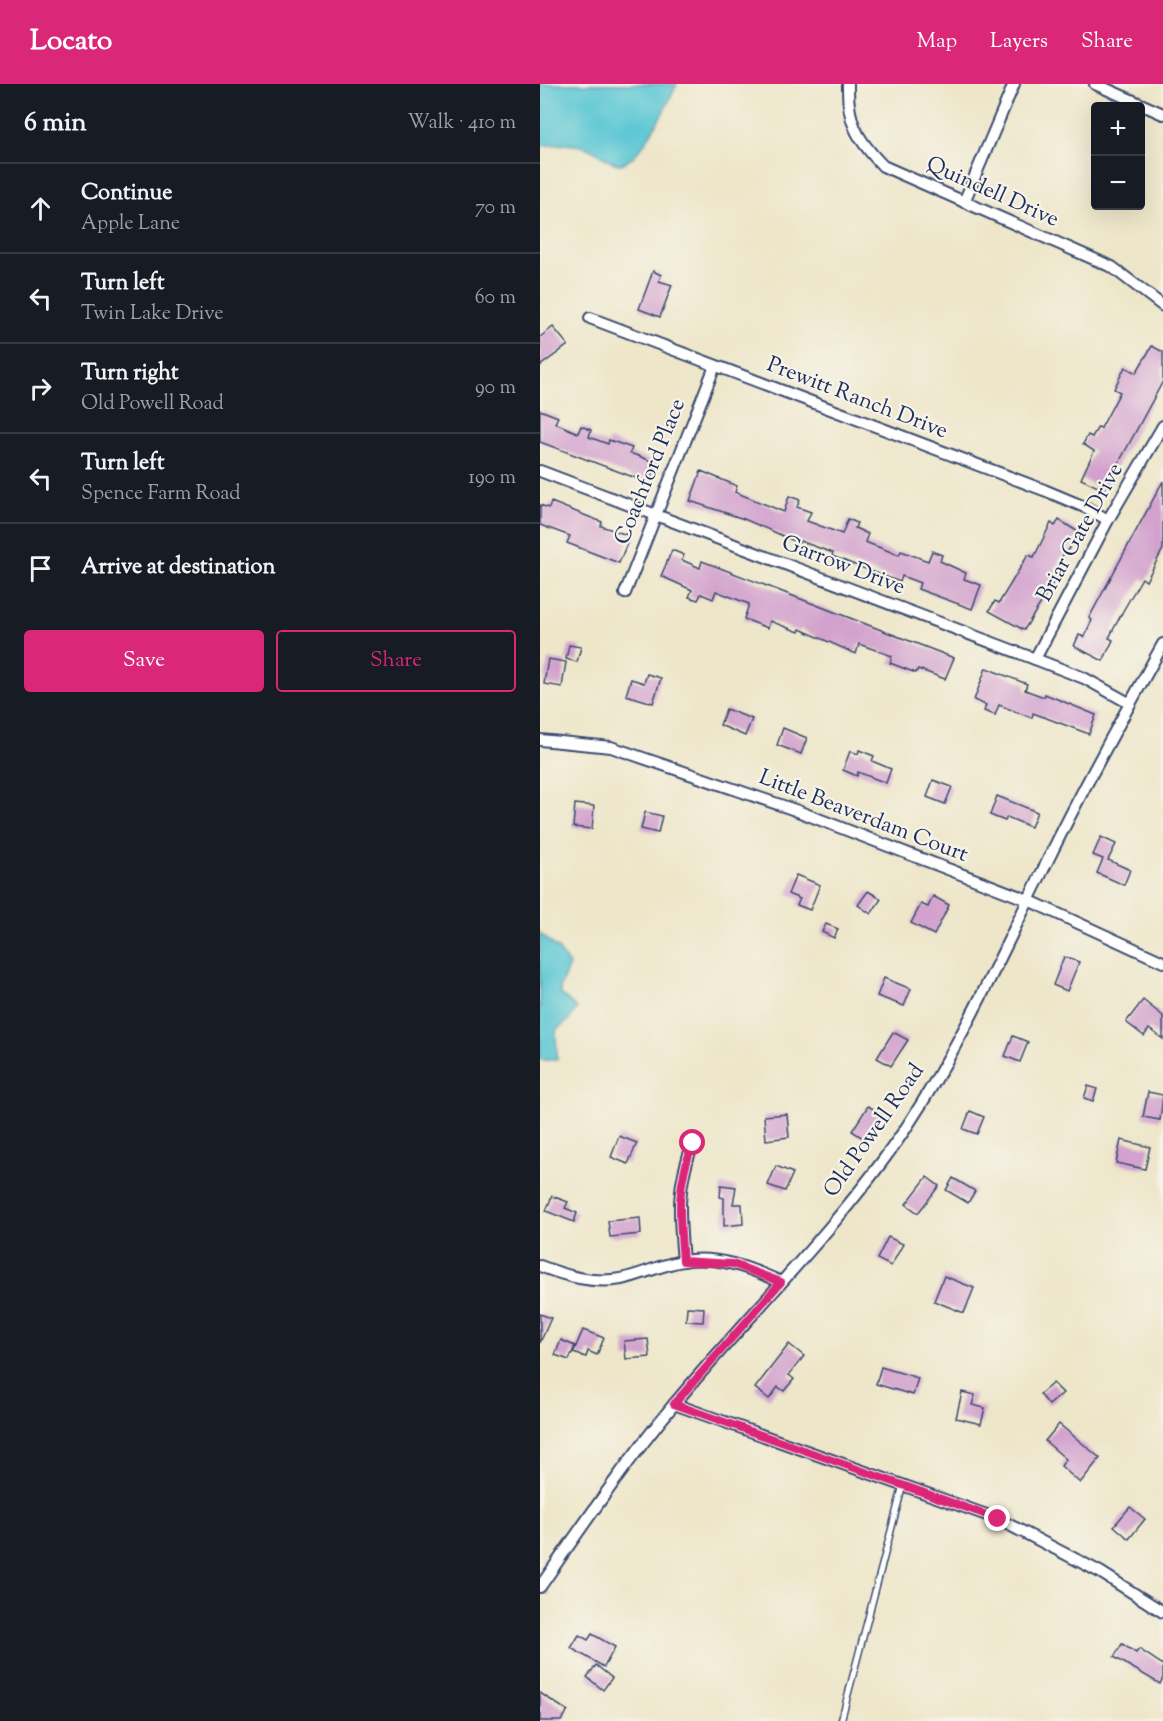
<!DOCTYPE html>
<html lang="en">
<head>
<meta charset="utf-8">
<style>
  :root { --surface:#171b24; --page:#242831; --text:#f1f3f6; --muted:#9ea1a6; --line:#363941; --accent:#db2777 }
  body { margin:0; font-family:"Sorts Mill Goudy",serif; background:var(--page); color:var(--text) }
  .controls { position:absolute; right:18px; top:18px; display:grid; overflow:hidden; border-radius:6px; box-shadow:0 6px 24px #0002 }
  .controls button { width:54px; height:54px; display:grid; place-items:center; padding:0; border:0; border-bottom:2px solid var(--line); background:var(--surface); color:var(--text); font:30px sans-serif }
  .stop { position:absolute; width:18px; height:18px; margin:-14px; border:4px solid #db2777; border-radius:50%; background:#fff }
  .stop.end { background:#db2777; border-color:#fff; box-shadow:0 2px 6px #0008 }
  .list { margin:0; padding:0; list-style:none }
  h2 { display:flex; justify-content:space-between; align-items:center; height:78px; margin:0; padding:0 24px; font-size:26px }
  h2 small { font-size:20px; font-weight:400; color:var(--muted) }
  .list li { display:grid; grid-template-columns:39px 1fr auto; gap:18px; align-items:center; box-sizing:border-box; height:90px; padding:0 24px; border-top:2px solid var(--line) }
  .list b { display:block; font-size:22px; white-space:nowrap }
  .list p { margin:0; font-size:20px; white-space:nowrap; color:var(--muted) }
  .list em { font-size:20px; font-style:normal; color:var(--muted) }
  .actions { display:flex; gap:12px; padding:18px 24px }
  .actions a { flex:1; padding:14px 0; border:2px solid var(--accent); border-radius:6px; text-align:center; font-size:21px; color:var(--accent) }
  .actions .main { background:var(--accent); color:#fff }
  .icon { flex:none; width:33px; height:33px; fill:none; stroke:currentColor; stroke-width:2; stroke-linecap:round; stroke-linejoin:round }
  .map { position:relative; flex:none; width:623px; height:1637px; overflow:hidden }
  header { display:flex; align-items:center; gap:36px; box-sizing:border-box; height:84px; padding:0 30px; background:var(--accent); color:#fff }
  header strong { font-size:28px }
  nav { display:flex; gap:33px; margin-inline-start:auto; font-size:21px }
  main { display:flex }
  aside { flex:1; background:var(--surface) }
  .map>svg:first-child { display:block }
</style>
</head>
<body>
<header>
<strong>Locato</strong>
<nav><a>Map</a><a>Layers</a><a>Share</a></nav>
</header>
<main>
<aside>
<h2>6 min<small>Walk · 410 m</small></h2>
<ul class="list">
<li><svg class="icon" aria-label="ahead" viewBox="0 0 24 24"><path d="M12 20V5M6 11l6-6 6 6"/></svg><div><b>Continue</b><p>Apple Lane</p></div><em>70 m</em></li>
<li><svg class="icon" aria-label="left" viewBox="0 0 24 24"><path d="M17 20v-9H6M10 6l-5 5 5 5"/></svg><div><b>Turn left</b><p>Twin Lake Drive</p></div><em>60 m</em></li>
<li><svg class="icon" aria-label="right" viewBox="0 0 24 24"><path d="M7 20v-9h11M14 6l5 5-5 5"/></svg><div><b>Turn right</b><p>Old Powell Road</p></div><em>90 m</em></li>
<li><svg class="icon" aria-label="left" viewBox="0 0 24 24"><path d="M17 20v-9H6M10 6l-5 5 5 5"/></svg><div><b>Turn left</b><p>Spence Farm Road</p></div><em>190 m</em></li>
<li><svg class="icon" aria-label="arrive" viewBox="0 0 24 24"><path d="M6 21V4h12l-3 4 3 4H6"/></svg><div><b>Arrive at destination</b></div></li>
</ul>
<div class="actions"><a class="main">Save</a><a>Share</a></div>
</aside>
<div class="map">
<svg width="623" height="1637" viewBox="0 0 623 1637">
  <rect width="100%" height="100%" fill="#f7f3e8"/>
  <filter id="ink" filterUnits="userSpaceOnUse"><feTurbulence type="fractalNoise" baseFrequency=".0167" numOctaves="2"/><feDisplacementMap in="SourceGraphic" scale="12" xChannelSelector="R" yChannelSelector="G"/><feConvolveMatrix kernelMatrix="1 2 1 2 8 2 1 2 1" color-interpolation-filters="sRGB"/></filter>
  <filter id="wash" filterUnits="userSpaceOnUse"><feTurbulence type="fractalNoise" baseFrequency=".008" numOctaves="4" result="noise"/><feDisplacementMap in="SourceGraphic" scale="24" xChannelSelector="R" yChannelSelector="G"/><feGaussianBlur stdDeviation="1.35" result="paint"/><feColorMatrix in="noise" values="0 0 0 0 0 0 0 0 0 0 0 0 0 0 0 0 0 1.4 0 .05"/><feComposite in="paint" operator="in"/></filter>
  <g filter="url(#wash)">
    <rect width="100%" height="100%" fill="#ede6c9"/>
    <g fill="#5bc7d4" stroke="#3b7b99" stroke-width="1.5">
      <path d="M0 0H137C129 17 100 80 79 80 69 79 59 69 50 65 32 58 18 60 0 62Z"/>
      <path d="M0 849 19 866 29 881 20 903 21 910 37 924 29 936 16 946 17 976H0Z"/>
    </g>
    <g id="blocks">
      <g fill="#d2a1cd">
        <path d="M113 187 121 191 119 197 132 201 120 233 99 225Z"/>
        <path d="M13 243 28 261 0 282V253Z"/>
        <path d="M612 262 623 268V297L564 406 541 395 554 367 543 360 548 351 552 353 558 343 561 344 580 308 574 305 585 283 596 289Z"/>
        <path d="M0 326 18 333 15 339 38 349 41 342 51 346 49 353 68 360 69 356 92 364 90 369 117 379 109 399 0 358Z"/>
        <path d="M161 387 197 402 195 408 244 428 249 412 260 416 257 423 271 428 267 437 302 450 308 435 317 439 315 444 328 450 325 458 359 471 361 467 388 477 392 467 402 471 400 477 426 489 424 495 441 501 432 525 378 505 380 499 362 492 360 498 315 481 292 472 293 469 260 457 259 459 204 435 150 417Z"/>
        <path d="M623 397V465L606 497 602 494 583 527 569 554 573 556 563 577 534 562 539 551 544 553 552 536 549 534Z"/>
        <path d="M11 418 62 438 61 442 90 452 79 479 27 459 30 452 0 441V421L9 424Z"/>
        <path d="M519 436 540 449 527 468 525 467 515 486 518 487 511 503 484 546 449 527 455 517 459 519 488 471 494 473 511 439 515 442Z"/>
        <path d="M132 466 144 471 142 476 160 484 162 477 414 574 405 595 378 585 376 589 350 579 352 572 319 560 316 570 260 545 259 548 230 537 228 544 204 535 209 520 176 507 173 515 161 510 158 516 149 513 152 506 121 492Z"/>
        <path d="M29 561 41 563 37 578 26 575Z"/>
        <path d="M8 575 26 578 22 603 4 600Z"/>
        <path d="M446 584 487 600 485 606 504 613 505 610 556 631 549 650 493 629 492 634 459 621 455 631 444 627 446 621 434 616Z"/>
        <path d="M107 590 121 594 113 619 86 611 91 595 104 599Z"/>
        <path d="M186 625 212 635 205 652 180 641Z"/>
        <path d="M243 644 267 654 261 670 237 661Z"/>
        <path d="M319 666 334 672 332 677 351 685 346 699 318 688 317 692 303 686 310 667 318 670Z"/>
        <path d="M393 696 412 703 405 720 387 713Z"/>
        <path d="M457 712 497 728 491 743 467 733 465 737 450 731Z"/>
        <path d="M35 720 54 722 52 745 33 743Z"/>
        <path d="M105 728 122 732 118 749 101 745Z"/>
        <path d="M561 753 576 760 568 776 590 786 584 801 557 789 563 775 553 771Z"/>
        <path d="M256 791 280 801 270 826 257 821 260 815 248 810Z"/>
        <path d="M328 807 341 815 331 830 318 821Z"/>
        <path d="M393 812 409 821 394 851 371 839 381 820 388 823Z"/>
        <path d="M286 840 298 845 294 854 282 848Z"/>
        <path d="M524 873 539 878 527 907 513 901Z"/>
        <path d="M344 894 371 905 364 922 337 912Z"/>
        <path d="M603 916 623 932V955L609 945 604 952 586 938Z"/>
        <path d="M353 948 368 956 351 982 337 974Z"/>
        <path d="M473 952 488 958 480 978 465 972Z"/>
        <path d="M548 1002 557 1005 553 1017 544 1014Z"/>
        <path d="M608 1008 623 1011 620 1036 603 1033Z"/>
        <path d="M328 1022 342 1030 326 1056 312 1047Z"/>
        <path d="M430 1027 444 1033 437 1050 423 1045Z"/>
        <path d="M247 1030 249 1053 226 1056 224 1032Z"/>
        <path d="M79 1052 97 1059 88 1080 71 1073Z"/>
        <path d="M581 1056 610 1063 605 1085 576 1079Z"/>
        <path d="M236 1082 253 1089 245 1107 228 1101Z"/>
        <path d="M387 1093 399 1102 378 1129 366 1120Z"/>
        <path d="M413 1094 435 1107 428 1119 406 1106Z"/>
        <path d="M181 1101 196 1103 193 1120H202L203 1140 184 1142V1114L180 1113Z"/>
        <path d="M12 1112 28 1118 25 1124 37 1129 34 1138 6 1127Z"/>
        <path d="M100 1134 101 1150 70 1153 68 1137Z"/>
        <path d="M348 1153 363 1160 351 1182 337 1175Z"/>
        <path d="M404 1192 434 1204 424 1229 394 1217Z"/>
        <path d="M147 1223 164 1224 163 1238 146 1237Z"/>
        <path d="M0 1230 11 1234 0 1259Z"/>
        <path d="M43 1246 64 1254 57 1271 48 1267 46 1273 33 1269Z"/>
        <path d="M108 1255 110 1273 86 1275 84 1257Z"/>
        <path d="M21 1256 35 1262 29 1276 15 1271Z"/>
        <path d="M249 1260 264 1272 249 1291 254 1295 244 1307 238 1303 229 1315 215 1304Z"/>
        <path d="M341 1283 378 1294 373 1311 336 1300Z"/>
        <path d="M513 1299 523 1309 509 1321 500 1310Z"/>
        <path d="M422 1308 435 1311 432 1321 445 1324 441 1340 416 1334Z"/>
        <path d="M519 1340 560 1374 540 1399 521 1382 526 1375 505 1357Z"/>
        <path d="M590 1423 605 1435 589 1455 574 1442Z"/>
        <path d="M52 1550 75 1563 64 1583 31 1564 39 1551 48 1556Z"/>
        <path d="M582 1560 596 1569 599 1565 623 1581V1594L620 1600 574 1573Z"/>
        <path d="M56 1581 72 1594 63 1606 47 1593Z"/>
        <path d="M0 1609 28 1627 21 1637H0Z"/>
      </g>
    </g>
  </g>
  <g filter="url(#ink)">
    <use href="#blocks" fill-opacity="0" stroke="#3a4a6e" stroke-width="1.5"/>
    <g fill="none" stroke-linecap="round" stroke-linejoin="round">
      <defs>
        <path id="lane" d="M301 1637 363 1401"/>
        <g id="street">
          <path d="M308 0C307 38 317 55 343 82L572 183 623 222"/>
          <path d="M555 0 623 30"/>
          <path d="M424 118 474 0"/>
          <path d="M50 234 504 406 547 424 568 436"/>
          <path d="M0 387 495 575 544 594 589 619"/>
          <path d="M85 509 175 282"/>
          <path d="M495 575 568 436 623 342"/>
          <path d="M0 656 71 663 255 726 488 816 623 878"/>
          <path d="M143 1177C139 1129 136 1105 153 1059"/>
          <path d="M0 1182C26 1192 53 1200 81 1195 102 1191 122 1180 143 1177 177 1171 210 1184 241 1198"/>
          <path d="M134 1320 458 1435 560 1488 623 1528"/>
          <path d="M0 1503C43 1441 86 1378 135 1319 212 1227 299 1143 366 1044 421 961 461 871 505 782 542 706 582 634 623 560"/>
        </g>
      </defs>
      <use href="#lane" stroke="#3a4a6e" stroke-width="8"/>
      <use href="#street" stroke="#3a4a6e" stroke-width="14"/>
      <use href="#lane" stroke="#fff" stroke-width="5"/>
      <use href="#street" stroke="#fff" stroke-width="10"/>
    </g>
  </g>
  <g fill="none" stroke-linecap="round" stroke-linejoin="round" filter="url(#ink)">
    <path stroke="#db2777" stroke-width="8" d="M153 1059C136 1105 139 1129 143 1177L193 1180 241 1198 134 1320 458 1435"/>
  </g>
  <g text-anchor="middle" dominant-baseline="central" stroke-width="4.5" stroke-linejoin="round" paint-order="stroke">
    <g font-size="22" fill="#1b2f5e" stroke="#f7f3e8">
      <text transform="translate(452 109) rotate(24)">Quindell Drive</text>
      <text transform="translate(317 315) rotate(21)">Prewitt Ranch Drive</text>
      <text transform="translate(111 388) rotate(-68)">Coachford Place</text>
      <text transform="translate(541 449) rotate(-61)">Briar Gate Drive</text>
      <text transform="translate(303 482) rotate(21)">Garrow Drive</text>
      <text transform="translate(323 733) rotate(21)">Little Beaverdam Court</text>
      <text transform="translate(335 1047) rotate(-55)">Old Powell Road</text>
    </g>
  </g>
</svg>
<div class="controls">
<button>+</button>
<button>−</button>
</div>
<div class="stop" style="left:153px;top:1059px"></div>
<div class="stop end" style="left:458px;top:1435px"></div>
</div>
</main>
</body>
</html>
